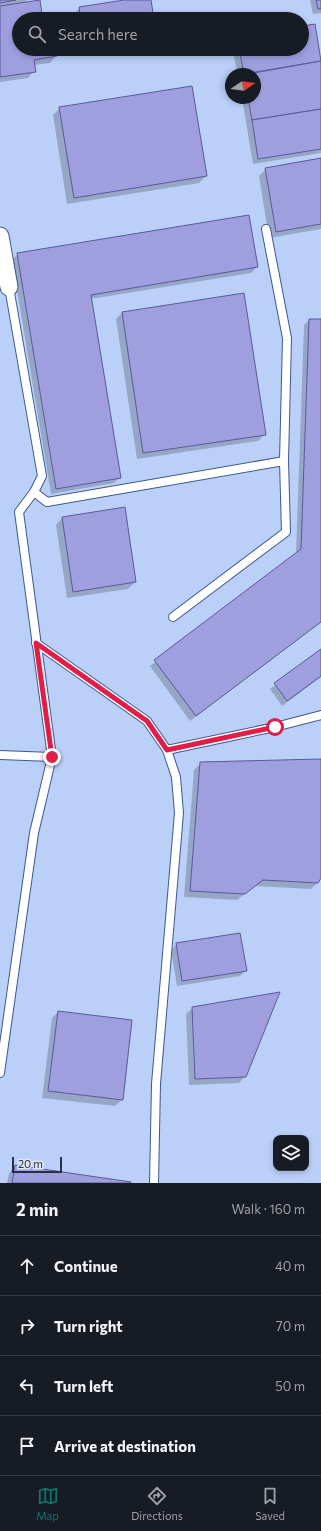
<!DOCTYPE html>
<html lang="en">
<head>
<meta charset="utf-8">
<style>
  :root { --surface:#171b24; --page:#20242c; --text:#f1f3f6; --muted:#9ea1a6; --line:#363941; --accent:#0f766e }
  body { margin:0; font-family:Commissioner,sans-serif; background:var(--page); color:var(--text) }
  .controls { position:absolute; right:12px; bottom:12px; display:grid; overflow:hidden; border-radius:8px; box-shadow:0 2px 6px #0003 }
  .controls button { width:36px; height:36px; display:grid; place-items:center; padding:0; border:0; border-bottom:1px solid var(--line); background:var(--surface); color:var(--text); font:20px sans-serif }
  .compass { position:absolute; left:225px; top:68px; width:36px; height:36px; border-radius:50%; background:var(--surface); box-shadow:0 2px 6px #0003; rotate:77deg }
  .scale { position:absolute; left:12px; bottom:10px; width:50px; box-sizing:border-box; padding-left:4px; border:2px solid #253049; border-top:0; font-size:11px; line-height:14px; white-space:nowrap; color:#253049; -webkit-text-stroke:3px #e0e7f4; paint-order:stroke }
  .stop { position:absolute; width:12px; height:12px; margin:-9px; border:3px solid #e11d48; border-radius:50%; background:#fff }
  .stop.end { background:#e11d48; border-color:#fff; box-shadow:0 1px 4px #0008 }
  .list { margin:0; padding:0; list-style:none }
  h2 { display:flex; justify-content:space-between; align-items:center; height:52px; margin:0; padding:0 16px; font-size:17px }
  h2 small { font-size:13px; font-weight:400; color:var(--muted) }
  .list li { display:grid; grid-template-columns:26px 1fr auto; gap:12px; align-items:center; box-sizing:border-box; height:60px; padding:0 16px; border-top:1px solid var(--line) }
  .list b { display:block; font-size:15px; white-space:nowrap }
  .list em { font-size:13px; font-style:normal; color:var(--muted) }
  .icon { flex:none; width:22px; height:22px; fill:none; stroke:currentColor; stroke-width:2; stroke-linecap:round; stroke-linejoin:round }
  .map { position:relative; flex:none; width:321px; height:1183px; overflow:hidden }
  .search { position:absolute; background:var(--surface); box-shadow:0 2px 6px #0003; left:12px; right:12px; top:12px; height:44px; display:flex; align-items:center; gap:10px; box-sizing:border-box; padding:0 14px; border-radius:22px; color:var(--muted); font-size:15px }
  .sheet { height:292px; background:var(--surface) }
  nav { display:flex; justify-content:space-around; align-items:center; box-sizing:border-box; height:56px; border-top:1px solid var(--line); background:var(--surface); font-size:11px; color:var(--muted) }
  nav a { display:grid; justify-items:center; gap:2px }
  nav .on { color:var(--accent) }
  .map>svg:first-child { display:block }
</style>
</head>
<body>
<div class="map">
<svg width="321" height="1183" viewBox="0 0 321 1183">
  <rect width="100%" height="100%" fill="#cddaf3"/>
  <path fill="#bbd0f9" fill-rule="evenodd" d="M0 0H321V1183H0ZM19 19H302V49H19ZM231 74H255V98H231ZM276 1138H306V1168H276Z"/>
  <g fill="#0003">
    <path d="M0 0H27L23 4 42 16 51 19H19V49H55L56 56 50 63 34 65V71L28 78 0 82Z"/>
    <path d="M130 0H150L153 19H75L74 13 80 8Z"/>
    <path d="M310 0H321V13L313 14Z"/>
    <path d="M314 25 321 66V153L253 164 242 98H255V74H238L232 49H302V27Z"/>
    <path d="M60 108 206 176 199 183 67 204 53 115Z"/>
    <path d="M321 160V229L269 238 259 176 266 169Z"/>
    <path d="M18 254 257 267 251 273 90 299 120 478 114 483 51 494 12 260Z"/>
    <path d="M122 313 265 434 258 441 137 459 116 319Z"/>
    <path d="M309 320H321V622L190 721 150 666 296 554 304 325Z"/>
    <path d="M124 508 135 582 128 589 67 598 56 525 62 518Z"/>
    <path d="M321 650V677L282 706 270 689Z"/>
    <path d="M321 760V876L318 882 311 889 255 886 237 900 184 897 194 770 201 763Z"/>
    <path d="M177 944 246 970 240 976 177 986 171 950Z"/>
    <path d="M193 1008 245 1076 239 1083 189 1085 186 1014Z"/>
    <path d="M58 1012 122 1100 115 1106 42 1098 52 1018Z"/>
    <path d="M15 1166 128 1183H7L9 1173Z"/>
  </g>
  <g fill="#9f9fe0" stroke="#5b5995">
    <path d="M0 0H16L0 3Z"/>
    <path d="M40 0 42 14 51 13 52 19H19V49H56L57 56 34 60 36 72 0 77V6Z"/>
    <path d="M124 0H151L154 19H81L79 7Z"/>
    <path d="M316 0H321V9H318Z"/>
    <path d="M315 24 321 61 244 74 239 49H302V26Z"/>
    <path d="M321 61V109L252 120 248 98H255V74H248Z"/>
    <path d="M192 86 207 176 74 198 59 107Z"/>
    <path d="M321 109V149L258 159 252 120Z"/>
    <path d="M321 158V224L276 232 265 168Z"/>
    <path d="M249 215 258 267 91 295 121 478 56 489 17 253Z"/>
    <path d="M244 293 266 435 143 453 122 312Z"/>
    <path d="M309 319H321V622L196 716 154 660 301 549Z"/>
    <path d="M125 507 136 582 73 592 62 517Z"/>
    <path d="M321 649V676L287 701 274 683Z"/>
    <path d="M321 759V878L318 883 263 880 245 894 190 891 200 762Z"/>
    <path d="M240 933 247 971 182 981 176 943Z"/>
    <path d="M280 992 246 1077 195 1079 192 1007Z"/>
    <path d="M58 1011 132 1020 123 1100 48 1091Z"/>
    <path d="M15 1165 131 1182V1183H12Z"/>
  </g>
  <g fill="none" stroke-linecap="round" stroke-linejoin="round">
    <defs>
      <g id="lane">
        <path d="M266 229 287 338 284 461"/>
        <path d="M34 492 47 502 284 461 286 532 173 617"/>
        <path d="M36 643 147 721 167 750 176 777 179 813 156 1084 154 1183"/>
        <path d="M167 750 275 727 321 715"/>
        <path d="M0 755 52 757"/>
        <path d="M0 1073 34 833 52 757 19 512 34 492 42 476 9 287"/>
      </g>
      <path id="street" d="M0 236 9 287"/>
    </defs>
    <use href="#lane" stroke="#3f588f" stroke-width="10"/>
    <use href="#street" stroke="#3f588f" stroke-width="19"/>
    <use href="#lane" stroke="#fff" stroke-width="8"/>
    <use href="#street" stroke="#fff" stroke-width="17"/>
  </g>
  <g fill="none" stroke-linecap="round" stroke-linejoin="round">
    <path stroke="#e11d48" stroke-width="5" d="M52 757 36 643 147 721 167 750 275 727"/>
  </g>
</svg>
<div class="controls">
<button><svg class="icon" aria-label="layers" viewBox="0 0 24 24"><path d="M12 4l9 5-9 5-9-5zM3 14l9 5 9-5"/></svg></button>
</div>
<svg class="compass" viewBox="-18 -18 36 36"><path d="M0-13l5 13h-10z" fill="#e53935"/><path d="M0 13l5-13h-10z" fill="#9ea1a6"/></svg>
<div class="scale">20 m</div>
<div class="stop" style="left:275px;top:727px"></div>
<div class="stop end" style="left:52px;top:757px"></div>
<div class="search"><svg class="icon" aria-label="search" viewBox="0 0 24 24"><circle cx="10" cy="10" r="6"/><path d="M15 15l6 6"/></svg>Search here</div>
</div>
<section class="sheet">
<h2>2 min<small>Walk · 160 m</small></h2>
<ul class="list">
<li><svg class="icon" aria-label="ahead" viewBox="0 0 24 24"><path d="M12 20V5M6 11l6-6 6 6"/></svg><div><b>Continue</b></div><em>40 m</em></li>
<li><svg class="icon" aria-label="right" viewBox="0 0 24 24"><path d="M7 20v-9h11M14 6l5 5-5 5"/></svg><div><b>Turn right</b></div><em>70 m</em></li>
<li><svg class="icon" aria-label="left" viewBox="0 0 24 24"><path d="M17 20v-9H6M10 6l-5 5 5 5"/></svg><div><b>Turn left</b></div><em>50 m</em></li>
<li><svg class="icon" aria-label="arrive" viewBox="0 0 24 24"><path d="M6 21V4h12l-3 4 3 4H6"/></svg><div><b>Arrive at destination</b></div></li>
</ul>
</section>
<nav>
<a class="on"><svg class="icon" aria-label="map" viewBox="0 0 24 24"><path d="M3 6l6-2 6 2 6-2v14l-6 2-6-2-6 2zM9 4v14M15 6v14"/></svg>Map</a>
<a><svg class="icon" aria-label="directions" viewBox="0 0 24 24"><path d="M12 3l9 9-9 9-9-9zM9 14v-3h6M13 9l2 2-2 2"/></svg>Directions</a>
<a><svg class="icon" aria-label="saved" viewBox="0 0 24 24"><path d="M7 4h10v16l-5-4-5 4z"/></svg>Saved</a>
</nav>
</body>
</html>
